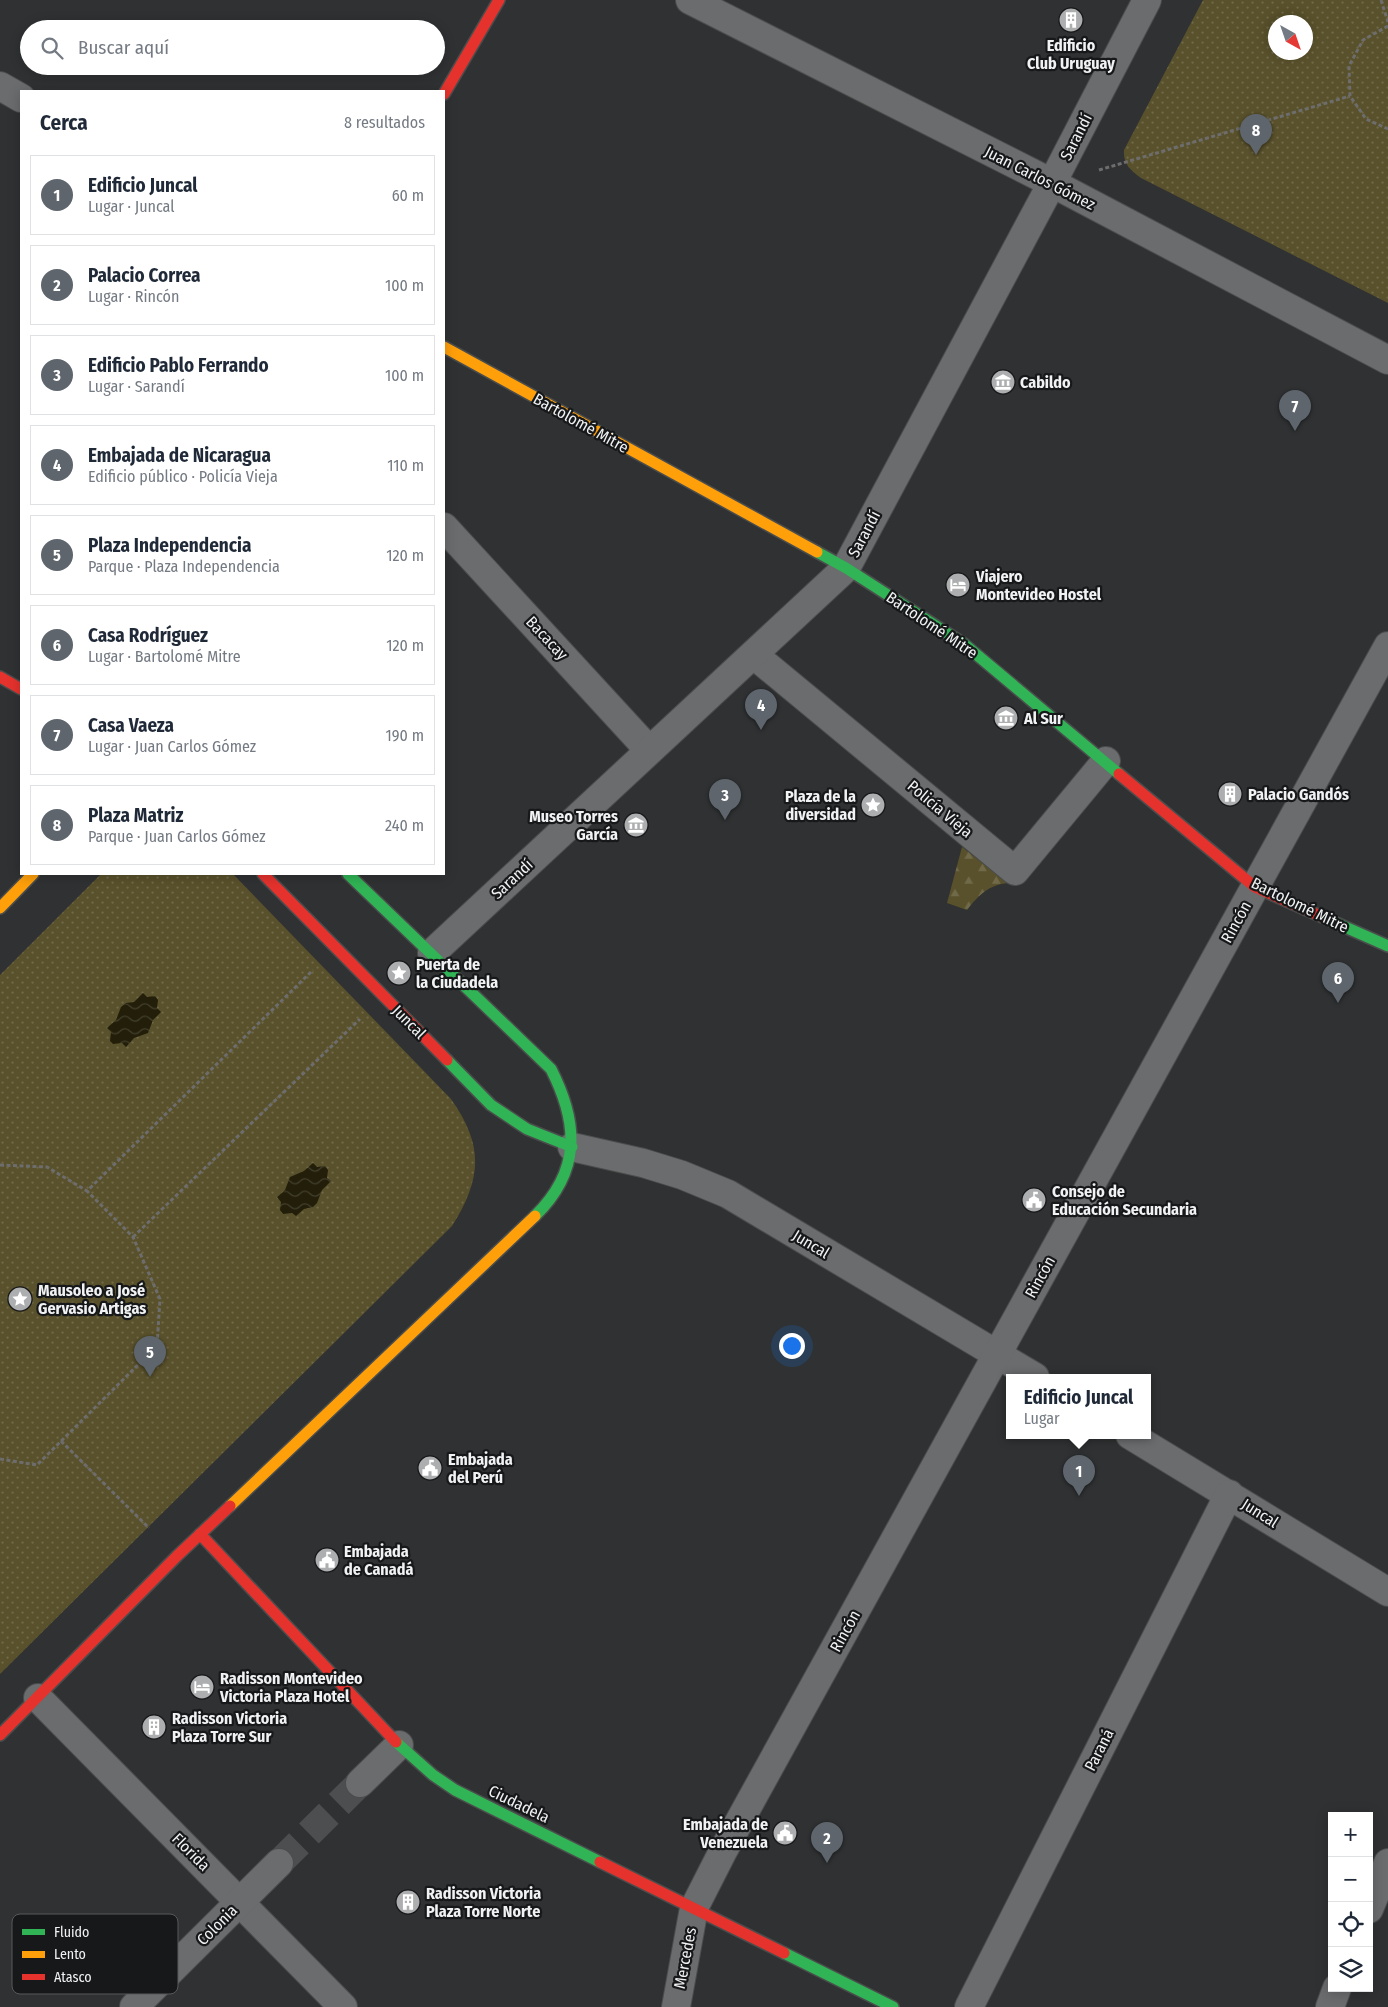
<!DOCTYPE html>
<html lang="es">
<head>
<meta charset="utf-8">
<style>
  :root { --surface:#fff; --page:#f6f6f7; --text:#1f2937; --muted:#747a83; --line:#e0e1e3; --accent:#5e656d }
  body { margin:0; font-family:"Fira Sans Condensed",sans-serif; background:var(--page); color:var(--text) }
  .controls { position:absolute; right:15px; bottom:15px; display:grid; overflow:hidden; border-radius:0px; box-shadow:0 2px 12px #0003 }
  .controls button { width:45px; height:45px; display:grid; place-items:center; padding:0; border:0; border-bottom:1px solid var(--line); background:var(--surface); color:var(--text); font:25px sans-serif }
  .compass { position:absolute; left:1268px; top:15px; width:45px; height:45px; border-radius:50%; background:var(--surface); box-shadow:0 2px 12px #0003; rotate:140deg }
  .you { position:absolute; left:791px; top:1345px; width:18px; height:18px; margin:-12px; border:4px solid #fff; border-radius:50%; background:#1a73e8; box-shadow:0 0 0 8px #1a73e833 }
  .badge { display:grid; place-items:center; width:32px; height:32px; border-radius:50%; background:var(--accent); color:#fff; font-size:16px; font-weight:700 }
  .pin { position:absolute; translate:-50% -41px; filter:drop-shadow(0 1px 2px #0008) }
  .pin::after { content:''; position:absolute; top:26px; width:18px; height:15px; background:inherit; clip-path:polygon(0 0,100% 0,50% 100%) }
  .popup { position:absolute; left:1006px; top:1374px; width:145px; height:65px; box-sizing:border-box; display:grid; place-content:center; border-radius:0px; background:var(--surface); filter:drop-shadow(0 1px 4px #0005); font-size:16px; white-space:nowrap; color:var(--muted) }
  .popup b { font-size:19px; color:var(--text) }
  .popup::after { content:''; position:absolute; left:50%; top:100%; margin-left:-10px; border:10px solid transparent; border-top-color:var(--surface) }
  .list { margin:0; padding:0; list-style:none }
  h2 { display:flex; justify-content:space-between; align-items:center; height:65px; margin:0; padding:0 20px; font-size:21px }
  h2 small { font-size:16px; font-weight:400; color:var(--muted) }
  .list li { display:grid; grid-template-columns:32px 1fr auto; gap:15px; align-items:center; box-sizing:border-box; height:80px; margin:0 10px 10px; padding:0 10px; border:1px solid var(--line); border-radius:0px }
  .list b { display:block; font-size:19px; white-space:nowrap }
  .list p { margin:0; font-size:16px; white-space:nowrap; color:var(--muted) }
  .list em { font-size:16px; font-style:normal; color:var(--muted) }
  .icon { flex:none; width:28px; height:28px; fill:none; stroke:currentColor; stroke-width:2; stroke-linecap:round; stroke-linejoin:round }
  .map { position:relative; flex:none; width:1388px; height:2007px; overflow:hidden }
  .search { position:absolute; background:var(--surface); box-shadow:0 2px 12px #0003; left:20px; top:20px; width:425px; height:55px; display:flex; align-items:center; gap:12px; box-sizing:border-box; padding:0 18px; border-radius:28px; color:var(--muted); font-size:19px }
  .panel { position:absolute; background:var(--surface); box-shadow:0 2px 12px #0003; left:20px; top:90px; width:425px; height:785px; border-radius:0px }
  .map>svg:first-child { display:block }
</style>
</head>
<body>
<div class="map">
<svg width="1388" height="2007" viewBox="0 0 1388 2007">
  <defs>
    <pattern id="forest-firs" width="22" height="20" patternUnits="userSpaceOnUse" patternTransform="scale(1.25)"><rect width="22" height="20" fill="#59512b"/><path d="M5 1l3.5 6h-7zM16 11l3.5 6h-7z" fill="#716a4a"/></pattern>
    <pattern id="park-dots" width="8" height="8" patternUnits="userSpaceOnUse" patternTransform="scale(1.25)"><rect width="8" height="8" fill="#59512b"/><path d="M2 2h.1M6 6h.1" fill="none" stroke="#716a4a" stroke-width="1.8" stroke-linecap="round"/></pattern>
    <pattern id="water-waves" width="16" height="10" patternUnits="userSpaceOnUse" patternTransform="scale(1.25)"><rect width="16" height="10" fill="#221e09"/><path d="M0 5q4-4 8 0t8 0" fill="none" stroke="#423f2d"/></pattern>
  </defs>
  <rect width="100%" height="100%" fill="#2f3132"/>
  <path fill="url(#forest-firs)" d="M962 847 1008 883C988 885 979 895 967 910L947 903Z"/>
  <g fill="url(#park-dots)" fill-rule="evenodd">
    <path d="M1203 0H1388V303L1141 178C1130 170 1123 164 1124 150ZM1276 22H1306V52H1276Z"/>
    <path d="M101 874H233L451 1099C484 1146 482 1178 452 1226L0 1674V975Z"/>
  </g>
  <g fill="url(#water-waves)">
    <path d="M143 993 147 997 155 996 158 1000 157 1008 161 1012 153 1020 148 1033 134 1038 126 1047 122 1043 113 1044 110 1041 111 1032 107 1028 116 1020 121 1007 126 1003 134 1002Z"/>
    <path d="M313 1163 317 1167 325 1166 328 1170 327 1178 331 1181 322 1190 317 1203 313 1207 304 1209 296 1216 292 1213 283 1214 280 1210 281 1202 277 1197 285 1190 290 1177 304 1171Z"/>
  </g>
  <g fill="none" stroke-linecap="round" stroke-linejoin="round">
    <path stroke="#4c4e4f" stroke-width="28" stroke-dasharray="28 14" stroke-linecap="butt" d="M279 1863 360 1783"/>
    <defs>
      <g id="street">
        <path d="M690 0 1052 183 1388 360"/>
        <path d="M0 86 21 98"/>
        <path d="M444 527 649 750"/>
        <path d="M754 655 1015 871 1106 761"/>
        <path d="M432 953 846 568 1052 183 1147 0"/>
        <path d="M572 1147 643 1163 682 1175 728 1194 1035 1377"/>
        <path d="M1130 1435 1388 1592"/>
        <path d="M38 1698 343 2007"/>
        <path d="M360 1783 399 1745"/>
        <path d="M1369 1909 1388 1863"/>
        <path d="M134 2007 279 1863"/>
        <path d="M676 2007 694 1908 723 1851 1388 646"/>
        <path d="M969 2007 1229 1494"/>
        <path d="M1330 2007 1337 1988"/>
      </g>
      <g id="fast">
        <path d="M817 552 846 568 964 644 1119 774"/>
        <path d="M348 874 551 1069C579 1124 581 1171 535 1216"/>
        <path d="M1327 919 1388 946"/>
        <path d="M447 1060 491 1105 527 1129 572 1147"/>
        <path d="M396 1742 433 1775 455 1790 600 1862"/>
        <path d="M784 1953 893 2007"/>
      </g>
      <g id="slow">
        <path d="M444 347 817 552"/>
        <path d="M0 908 33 874"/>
        <path d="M230 1506 535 1216"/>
      </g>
      <g id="jam">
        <path d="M444 94 499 0"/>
        <path d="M0 677 21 689"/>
        <path d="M1119 774 1255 887 1327 919"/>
        <path d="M263 874 447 1060"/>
        <path d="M200 1534 396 1742"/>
        <path d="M0 1735 177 1556 230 1506"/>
        <path d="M600 1862 784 1953"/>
      </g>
    </defs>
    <use href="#street" stroke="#4b4d4d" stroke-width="30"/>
    <use href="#fast" stroke="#4b4d4d" stroke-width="14"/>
    <use href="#slow" stroke="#4b4d4d" stroke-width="14"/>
    <use href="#jam" stroke="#4b4d4d" stroke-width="14"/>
    <g stroke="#6d6d6e" stroke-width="3" stroke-dasharray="4 2.5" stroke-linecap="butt">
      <path d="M1381 0 1388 22"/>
      <path d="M1388 26 1363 40 1349 66 1350 96 1366 119 1388 129"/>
      <path d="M1099 170 1350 96"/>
      <path d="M0 1165 47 1167 87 1191 313 970"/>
      <path d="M133 1237 360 1019"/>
      <path d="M61 1441 149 1528"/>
      <path d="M0 1459 37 1465 157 1346 160 1299 133 1237 87 1191"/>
    </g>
    <use href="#street" stroke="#6a6c6d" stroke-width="28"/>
    <use href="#fast" stroke="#30b455" stroke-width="11"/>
    <use href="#slow" stroke="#ff9f0a" stroke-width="11"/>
    <use href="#jam" stroke="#e5322d" stroke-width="11"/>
  </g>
  <defs>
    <symbol id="building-disc" viewBox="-11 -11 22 22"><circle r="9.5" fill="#acaeaf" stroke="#171819"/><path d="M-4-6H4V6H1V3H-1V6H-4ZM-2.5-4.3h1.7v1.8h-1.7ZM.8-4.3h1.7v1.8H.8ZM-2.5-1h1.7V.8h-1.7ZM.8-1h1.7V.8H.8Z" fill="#fff"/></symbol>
    <symbol id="museum-disc" viewBox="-11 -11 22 22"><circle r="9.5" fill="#acaeaf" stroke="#171819"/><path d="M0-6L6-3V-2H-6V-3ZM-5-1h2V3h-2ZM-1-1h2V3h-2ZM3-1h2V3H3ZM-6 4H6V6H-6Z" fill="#fff"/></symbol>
    <symbol id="hotel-disc" viewBox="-11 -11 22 22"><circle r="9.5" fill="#acaeaf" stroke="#171819"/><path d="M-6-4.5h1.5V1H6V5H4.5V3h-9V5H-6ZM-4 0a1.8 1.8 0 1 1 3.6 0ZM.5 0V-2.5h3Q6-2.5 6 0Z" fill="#fff"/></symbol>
    <symbol id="sight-disc" viewBox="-11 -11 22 22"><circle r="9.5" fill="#acaeaf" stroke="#171819"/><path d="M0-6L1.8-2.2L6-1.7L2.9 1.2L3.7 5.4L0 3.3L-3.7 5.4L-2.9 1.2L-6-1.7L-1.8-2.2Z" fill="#fff"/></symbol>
    <symbol id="civic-disc" viewBox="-11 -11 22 22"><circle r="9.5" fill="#acaeaf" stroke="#171819"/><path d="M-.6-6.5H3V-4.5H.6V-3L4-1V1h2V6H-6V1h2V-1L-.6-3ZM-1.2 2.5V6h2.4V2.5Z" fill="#fff"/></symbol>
  </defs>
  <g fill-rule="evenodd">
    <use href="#building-disc" x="1057" y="6" width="28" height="28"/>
    <use href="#museum-disc" x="989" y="368" width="28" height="28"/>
    <use href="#hotel-disc" x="944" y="571" width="28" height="28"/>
    <use href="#museum-disc" x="992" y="704" width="28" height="28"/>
    <use href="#building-disc" x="1216" y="780" width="28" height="28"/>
    <use href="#sight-disc" x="859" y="791" width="28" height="28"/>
    <use href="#museum-disc" x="622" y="811" width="28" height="28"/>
    <use href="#sight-disc" x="385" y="959" width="28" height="28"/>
    <use href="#civic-disc" x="1020" y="1186" width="28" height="28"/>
    <use href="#sight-disc" x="6" y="1285" width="28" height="28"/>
    <use href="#civic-disc" x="416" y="1454" width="28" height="28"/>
    <use href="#civic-disc" x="313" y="1546" width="28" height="28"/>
    <use href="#hotel-disc" x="188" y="1673" width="28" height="28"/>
    <use href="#building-disc" x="140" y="1713" width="28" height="28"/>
    <use href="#civic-disc" x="771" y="1819" width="28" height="28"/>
    <use href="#building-disc" x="394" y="1888" width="28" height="28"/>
  </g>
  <g text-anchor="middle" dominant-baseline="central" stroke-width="4.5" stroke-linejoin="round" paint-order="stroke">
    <g font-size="16" font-weight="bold" fill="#f0f2f3" stroke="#171819" text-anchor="start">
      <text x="1071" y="45" text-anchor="middle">Edificio<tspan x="1071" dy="18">Club Uruguay</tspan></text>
      <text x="1020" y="382">Cabildo</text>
      <text x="976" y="576">Viajero<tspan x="976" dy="18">Montevideo Hostel</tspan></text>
      <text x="1024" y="718">Al Sur</text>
      <text x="1248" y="794">Palacio Gandós</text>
      <text x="856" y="796" text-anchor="end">Plaza de la<tspan x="856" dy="18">diversidad</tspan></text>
      <text x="618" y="816" text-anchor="end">Museo Torres<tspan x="618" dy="18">García</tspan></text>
      <text x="416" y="964">Puerta de<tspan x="416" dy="18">la Ciudadela</tspan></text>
      <text x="1052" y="1191">Consejo de<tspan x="1052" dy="18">Educación Secundaria</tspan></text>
      <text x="38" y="1290">Mausoleo a José<tspan x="38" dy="18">Gervasio Artigas</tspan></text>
      <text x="448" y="1459">Embajada<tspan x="448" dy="18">del Perú</tspan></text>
      <text x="344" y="1551">Embajada<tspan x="344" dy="18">de Canadá</tspan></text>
      <text x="220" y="1678">Radisson Montevideo<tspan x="220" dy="18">Victoria Plaza Hotel</tspan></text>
      <text x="172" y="1718">Radisson Victoria<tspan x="172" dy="18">Plaza Torre Sur</tspan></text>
      <text x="768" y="1824" text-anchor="end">Embajada de<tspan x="768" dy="18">Venezuela</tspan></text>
      <text x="426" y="1893">Radisson Victoria<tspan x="426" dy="18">Plaza Torre Norte</tspan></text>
    </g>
    <g font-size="16" fill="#f0f2f3" stroke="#171819">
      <text transform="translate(1076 137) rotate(-63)">Sarandí</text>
      <text transform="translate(1040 178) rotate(27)">Juan Carlos Gómez</text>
      <text transform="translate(581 423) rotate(29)">Bartolomé Mitre</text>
      <text transform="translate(864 534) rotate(-62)">Sarandí</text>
      <text transform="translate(932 625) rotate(34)">Bartolomé Mitre</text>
      <text transform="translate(547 638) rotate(47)">Bacacay</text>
      <text transform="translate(940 809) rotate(40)">Policía Vieja</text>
      <text transform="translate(512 879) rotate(-43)">Sarandí</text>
      <text transform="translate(1300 905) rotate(26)">Bartolomé Mitre</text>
      <text transform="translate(1236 922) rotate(-61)">Rincón</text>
      <text transform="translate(409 1022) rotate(45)">Juncal</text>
      <text transform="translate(811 1244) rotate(31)">Juncal</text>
      <text transform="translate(1040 1277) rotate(-61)">Rincón</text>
      <text transform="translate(1260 1513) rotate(32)">Juncal</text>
      <text transform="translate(845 1631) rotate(-61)">Rincón</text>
      <text transform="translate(1099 1750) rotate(-63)">Paraná</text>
      <text transform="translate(519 1804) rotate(26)">Ciudadela</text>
      <text transform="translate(191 1852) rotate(45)">Florida</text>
      <text transform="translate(217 1925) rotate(-45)">Colonia</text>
      <text transform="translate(685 1958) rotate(-79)">Mercedes</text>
    </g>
  </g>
  <rect x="12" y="1914" width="166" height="80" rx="8" fill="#171819" stroke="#58595a" stroke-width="1"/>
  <rect x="22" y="1929" width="23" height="6" fill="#30b455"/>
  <rect x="22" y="1951" width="23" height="7" fill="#ff9f0a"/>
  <rect x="22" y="1974" width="23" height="6" fill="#e5322d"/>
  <g font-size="14" fill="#f0f2f3">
    <text x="54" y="1937">Fluido</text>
    <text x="54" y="1959">Lento</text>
    <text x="54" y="1982">Atasco</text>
  </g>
</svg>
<div class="controls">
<button>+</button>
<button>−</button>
<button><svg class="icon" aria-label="locate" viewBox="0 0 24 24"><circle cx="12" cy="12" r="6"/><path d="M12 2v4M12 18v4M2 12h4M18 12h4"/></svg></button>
<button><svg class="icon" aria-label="layers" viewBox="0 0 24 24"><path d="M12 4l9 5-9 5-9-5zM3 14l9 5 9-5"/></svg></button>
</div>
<svg class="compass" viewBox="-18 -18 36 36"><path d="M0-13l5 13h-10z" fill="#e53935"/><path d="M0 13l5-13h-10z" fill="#747a83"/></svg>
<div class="you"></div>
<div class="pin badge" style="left:1079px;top:1496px">1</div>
<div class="popup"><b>Edificio Juncal</b>Lugar</div>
<div class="pin badge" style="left:827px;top:1863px">2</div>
<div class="pin badge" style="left:725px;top:820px">3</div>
<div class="pin badge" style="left:761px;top:730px">4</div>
<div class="pin badge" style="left:150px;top:1377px">5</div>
<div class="pin badge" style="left:1338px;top:1003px">6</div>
<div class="pin badge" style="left:1295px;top:431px">7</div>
<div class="pin badge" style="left:1256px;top:155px">8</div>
<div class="search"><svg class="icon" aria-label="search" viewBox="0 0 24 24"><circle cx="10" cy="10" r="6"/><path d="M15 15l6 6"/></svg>Buscar aquí</div>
<section class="panel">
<h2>Cerca<small>8 resultados</small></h2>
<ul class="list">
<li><span class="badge">1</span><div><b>Edificio Juncal</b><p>Lugar · Juncal</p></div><em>60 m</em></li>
<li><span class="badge">2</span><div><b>Palacio Correa</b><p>Lugar · Rincón</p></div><em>100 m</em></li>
<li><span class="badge">3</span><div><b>Edificio Pablo Ferrando</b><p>Lugar · Sarandí</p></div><em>100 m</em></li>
<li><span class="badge">4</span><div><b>Embajada de Nicaragua</b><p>Edificio público · Policía Vieja</p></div><em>110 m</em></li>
<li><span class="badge">5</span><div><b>Plaza Independencia</b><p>Parque · Plaza Independencia</p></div><em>120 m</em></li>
<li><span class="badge">6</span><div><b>Casa Rodríguez</b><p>Lugar · Bartolomé Mitre</p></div><em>120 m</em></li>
<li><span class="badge">7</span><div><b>Casa Vaeza</b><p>Lugar · Juan Carlos Gómez</p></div><em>190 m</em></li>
<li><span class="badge">8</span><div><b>Plaza Matriz</b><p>Parque · Juan Carlos Gómez</p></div><em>240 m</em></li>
</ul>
</section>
</div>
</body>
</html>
